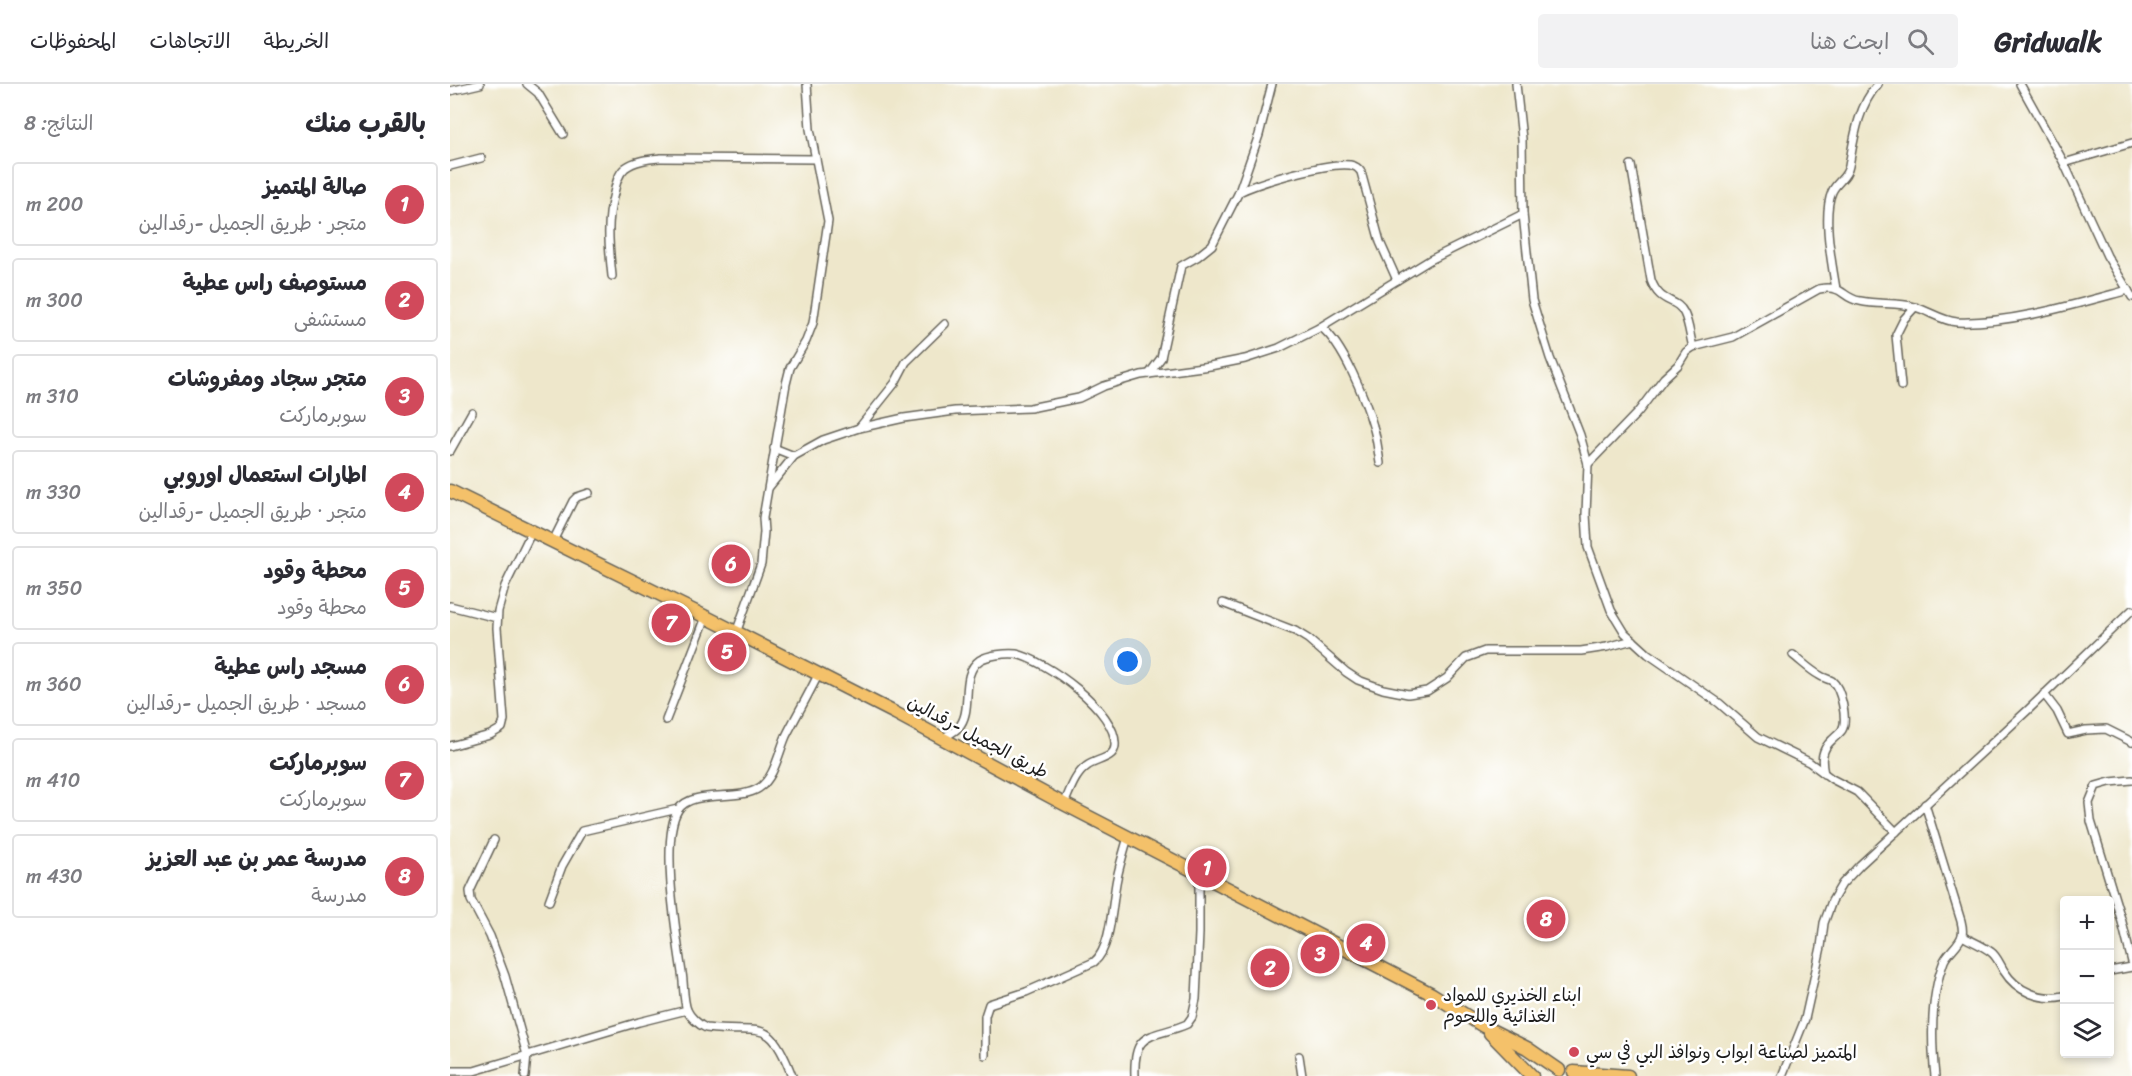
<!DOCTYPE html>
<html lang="ar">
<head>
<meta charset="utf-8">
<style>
  :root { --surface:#fff; --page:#f2f2f3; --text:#2b2b33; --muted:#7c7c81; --line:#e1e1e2; --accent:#d1495b }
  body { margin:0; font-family:Sriracha,"Playpen Sans Arabic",sans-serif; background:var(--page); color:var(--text); direction:rtl }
  .controls { position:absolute; right:18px; bottom:18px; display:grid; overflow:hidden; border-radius:6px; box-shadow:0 3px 9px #0003 }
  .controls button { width:54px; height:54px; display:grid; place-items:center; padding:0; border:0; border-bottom:2px solid var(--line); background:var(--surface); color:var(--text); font:30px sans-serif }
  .you { position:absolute; left:678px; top:578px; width:21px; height:21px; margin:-15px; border:4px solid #fff; border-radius:50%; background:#1a73e8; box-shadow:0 0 0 9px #1a73e833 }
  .badge { display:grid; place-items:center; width:39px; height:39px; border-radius:50%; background:var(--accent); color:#fff; font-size:20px; font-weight:700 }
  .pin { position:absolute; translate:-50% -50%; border:3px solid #fff; box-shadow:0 2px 6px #0006 }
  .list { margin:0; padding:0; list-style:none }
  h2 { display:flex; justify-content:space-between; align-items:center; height:78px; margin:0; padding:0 24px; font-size:26px }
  h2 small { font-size:20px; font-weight:400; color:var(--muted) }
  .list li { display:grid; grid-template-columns:39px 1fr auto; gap:18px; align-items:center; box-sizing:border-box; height:84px; margin:0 12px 12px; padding:0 12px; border:2px solid var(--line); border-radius:6px }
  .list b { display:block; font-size:22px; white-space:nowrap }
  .list p { margin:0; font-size:20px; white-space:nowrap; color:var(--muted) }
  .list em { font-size:20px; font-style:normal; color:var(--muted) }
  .icon { flex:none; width:33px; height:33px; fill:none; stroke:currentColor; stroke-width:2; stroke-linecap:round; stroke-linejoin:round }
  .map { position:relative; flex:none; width:1682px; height:992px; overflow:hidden; direction:ltr }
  header { display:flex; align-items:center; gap:36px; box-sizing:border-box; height:84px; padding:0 30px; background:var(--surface); border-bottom:2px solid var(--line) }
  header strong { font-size:28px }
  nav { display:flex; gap:33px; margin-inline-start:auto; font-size:21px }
  .search { width:420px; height:54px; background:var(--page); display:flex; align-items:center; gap:15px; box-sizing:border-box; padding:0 21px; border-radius:6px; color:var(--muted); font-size:22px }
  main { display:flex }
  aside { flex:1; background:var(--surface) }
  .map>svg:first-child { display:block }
</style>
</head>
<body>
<header>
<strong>Gridwalk</strong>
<div class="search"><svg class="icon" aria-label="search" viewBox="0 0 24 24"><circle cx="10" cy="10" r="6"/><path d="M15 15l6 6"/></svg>ابحث هنا</div>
<nav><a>الخريطة</a><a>الاتجاهات</a><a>المحفوظات</a></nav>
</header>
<main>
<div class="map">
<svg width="1682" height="992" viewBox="0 0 1682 992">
  <rect width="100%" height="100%" fill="#fff"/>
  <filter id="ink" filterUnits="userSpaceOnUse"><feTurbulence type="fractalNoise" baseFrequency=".0167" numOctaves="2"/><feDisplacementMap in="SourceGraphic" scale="12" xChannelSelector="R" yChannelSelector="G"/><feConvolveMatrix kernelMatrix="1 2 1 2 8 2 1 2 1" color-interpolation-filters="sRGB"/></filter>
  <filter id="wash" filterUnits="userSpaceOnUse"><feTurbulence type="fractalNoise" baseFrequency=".008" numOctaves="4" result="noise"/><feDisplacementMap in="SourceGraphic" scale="24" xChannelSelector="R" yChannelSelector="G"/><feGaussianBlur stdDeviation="1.35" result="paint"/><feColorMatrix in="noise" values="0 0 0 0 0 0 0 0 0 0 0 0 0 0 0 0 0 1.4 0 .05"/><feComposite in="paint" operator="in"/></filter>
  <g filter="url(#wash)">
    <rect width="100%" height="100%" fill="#eee7cb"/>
  </g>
  <g filter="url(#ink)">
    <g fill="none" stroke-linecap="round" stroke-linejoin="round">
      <defs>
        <g id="minor">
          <path d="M77 0 88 9 113 50"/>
          <path d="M1066 0 1072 55 1073 130 1082 216 1100 274 1130 351 1138 380 1136 430 1138 463 1161 526 1175 549 1198 570 1269 619 1308 653 1359 678 1382 695 1407 708 1446 748"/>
          <path d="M1570 0 1614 79 1657 172 1682 213"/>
          <path d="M0 7 30 0"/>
          <path d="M1614 79 1682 59"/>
          <path d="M1181 81 1201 196C1210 221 1226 213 1234 229 1239 239 1240 253 1243 263"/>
          <path d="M0 82 31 74"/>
          <path d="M789 108C810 98 877 78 900 81 906 82 908 84 911 88L930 158 947 196"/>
          <path d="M162 192C159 162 156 139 164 109 166 100 168 90 175 84 185 76 200 75 211 74L366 75"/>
          <path d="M1386 205C1382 180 1372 131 1382 108 1386 98 1397 94 1399 82 1404 54 1408 22 1428 0"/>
          <path d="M871 243C893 260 915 314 923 342 927 354 928 367 930 379"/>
          <path d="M699 290 711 274 731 182 747 173 762 161 789 108 809 51 822 0"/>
          <path d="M1451 302 1446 251 1454 235 1465 223"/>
          <path d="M409 344 445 299 456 278 495 240"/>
          <path d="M324 364 344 372"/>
          <path d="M0 367 22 328"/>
          <path d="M1138 380 1188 328 1214 294 1228 281 1236 268 1243 263 1283 253 1369 205C1394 200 1391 214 1410 217 1428 221 1447 218 1465 223 1479 227 1492 237 1507 238 1560 240 1626 220 1678 206"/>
          <path d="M319 403 344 372 373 356 409 344 454 334 505 327 580 324 629 314 654 302 691 291 760 282 795 275 829 264 867 245 980 176 1073 130"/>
          <path d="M103 457 123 417 127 413 139 409"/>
          <path d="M773 519 845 547 858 555 896 588 908 596 933 605 958 610 977 607 997 594 1016 574 1035 567H1131L1157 563 1183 556"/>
          <path d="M0 522 47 534"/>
          <path d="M286 549 311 480 314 448 313 434 336 300 340 284 356 257 363 239 378 137 360 45 357 0"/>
          <path d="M1343 571C1352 578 1360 586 1369 591 1373 594 1379 595 1382 597 1391 604 1398 636 1392 646 1390 649 1385 653 1382 656 1371 666 1371 676 1374 690"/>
          <path d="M1594 610 1607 627 1618 650 1636 646 1656 645 1682 658"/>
          <path d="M216 636 256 533"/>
          <path d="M493 654C498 651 504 648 508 644 525 626 508 591 530 576 538 571 557 569 566 570 595 576 668 627 665 662 664 675 646 675 637 682 625 690 620 707 614 720"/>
          <path d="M0 662 40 651 52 644 54 636 47 544 48 527 55 502 82 447"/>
          <path d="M1682 696 1660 698 1646 702 1639 719 1641 737 1672 838 1682 878"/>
          <path d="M1475 720 1511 837C1512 841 1513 847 1512 851 1510 860 1498 868 1494 877 1480 913 1481 955 1485 992"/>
          <path d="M44 756 20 807 21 816 40 852 55 892 77 971 75 992"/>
          <path d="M99 817 112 782 132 747 228 725"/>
          <path d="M1512 852C1521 857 1532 861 1541 868 1547 872 1550 881 1554 887 1567 908 1591 917 1614 912"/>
          <path d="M1660 887 1682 883"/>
          <path d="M535 971V932L539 920 576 908 644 878C662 864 662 816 667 794 670 780 674 767 678 753"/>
          <path d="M849 972 852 992"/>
          <path d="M0 987H24L189 938 237 926"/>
          <path d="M342 992C319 930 310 951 256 944 249 941 240 933 237 926 233 915 234 900 232 889 227 854 210 755 228 726 242 704 288 718 309 704 324 695 329 668 336 652 346 632 358 612 368 591"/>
          <path d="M685 992C683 945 702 955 737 940L742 933 746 915 749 849V789"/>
          <path d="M1332 992 1355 935 1371 863 1374 839 1382 817 1392 800 1410 781 1579 625 1682 526"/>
        </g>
        <g id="primary">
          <path d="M0 407 256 533 445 629 614 720 982 910 1033 942 1077 964 1109 986"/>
          <path d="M1040 949 1082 992"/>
          <path d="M1124 988 1178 992"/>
        </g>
      </defs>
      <use href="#minor" stroke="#666359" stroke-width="10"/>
      <use href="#primary" stroke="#666359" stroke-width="15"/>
      <use href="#minor" stroke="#fff" stroke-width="7"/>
      <use href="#primary" stroke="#f4c16a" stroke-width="12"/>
    </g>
  </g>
  <g fill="#d1495b" stroke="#fff" stroke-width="2">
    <circle cx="981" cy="921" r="6"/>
    <circle cx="1124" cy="968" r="6"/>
  </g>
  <g text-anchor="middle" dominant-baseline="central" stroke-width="5" stroke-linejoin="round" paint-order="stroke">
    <g font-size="18" fill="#1c1c1c" stroke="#fff">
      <text transform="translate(528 653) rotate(28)">طريق الجميل -رقدالين</text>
    </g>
    <g font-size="18" fill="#1c1c1c" stroke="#fff" text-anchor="start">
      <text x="993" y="911">ابناء الخذيري للمواد<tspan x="993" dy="21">الغذائية واللحوم</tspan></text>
      <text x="1136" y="968">المتميز لصناعة ابواب ونوافذ البي في سي</text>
    </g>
  </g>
</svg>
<div class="controls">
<button>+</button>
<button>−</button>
<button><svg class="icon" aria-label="layers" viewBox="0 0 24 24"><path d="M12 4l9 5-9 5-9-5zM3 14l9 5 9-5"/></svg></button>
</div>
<div class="you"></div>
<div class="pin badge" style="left:757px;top:784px">1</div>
<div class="pin badge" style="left:820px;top:884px">2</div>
<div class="pin badge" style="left:870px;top:870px">3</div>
<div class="pin badge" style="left:916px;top:859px">4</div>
<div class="pin badge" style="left:277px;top:568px">5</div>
<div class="pin badge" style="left:281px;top:480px">6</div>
<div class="pin badge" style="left:221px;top:539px">7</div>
<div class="pin badge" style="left:1096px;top:835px">8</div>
</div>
<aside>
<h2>بالقرب منك<small>النتائج: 8</small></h2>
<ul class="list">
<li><span class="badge">1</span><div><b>صالة المتميز</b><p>متجر · طريق الجميل -رقدالين</p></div><em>200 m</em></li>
<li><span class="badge">2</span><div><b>مستوصف راس عطية</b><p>مستشفى</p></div><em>300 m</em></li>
<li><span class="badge">3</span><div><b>متجر سجاد ومفروشات</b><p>سوبرماركت</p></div><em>310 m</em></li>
<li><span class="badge">4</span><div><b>اطارات استعمال اوروبي</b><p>متجر · طريق الجميل -رقدالين</p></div><em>330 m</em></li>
<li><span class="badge">5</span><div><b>محطة وقود</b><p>محطة وقود</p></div><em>350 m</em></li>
<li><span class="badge">6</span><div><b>مسجد راس عطية</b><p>مسجد · طريق الجميل -رقدالين</p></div><em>360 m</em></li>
<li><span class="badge">7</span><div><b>سوبرماركت</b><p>سوبرماركت</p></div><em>410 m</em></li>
<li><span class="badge">8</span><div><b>مدرسة عمر بن عبد العزيز</b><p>مدرسة</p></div><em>430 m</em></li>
</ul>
</aside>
</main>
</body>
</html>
